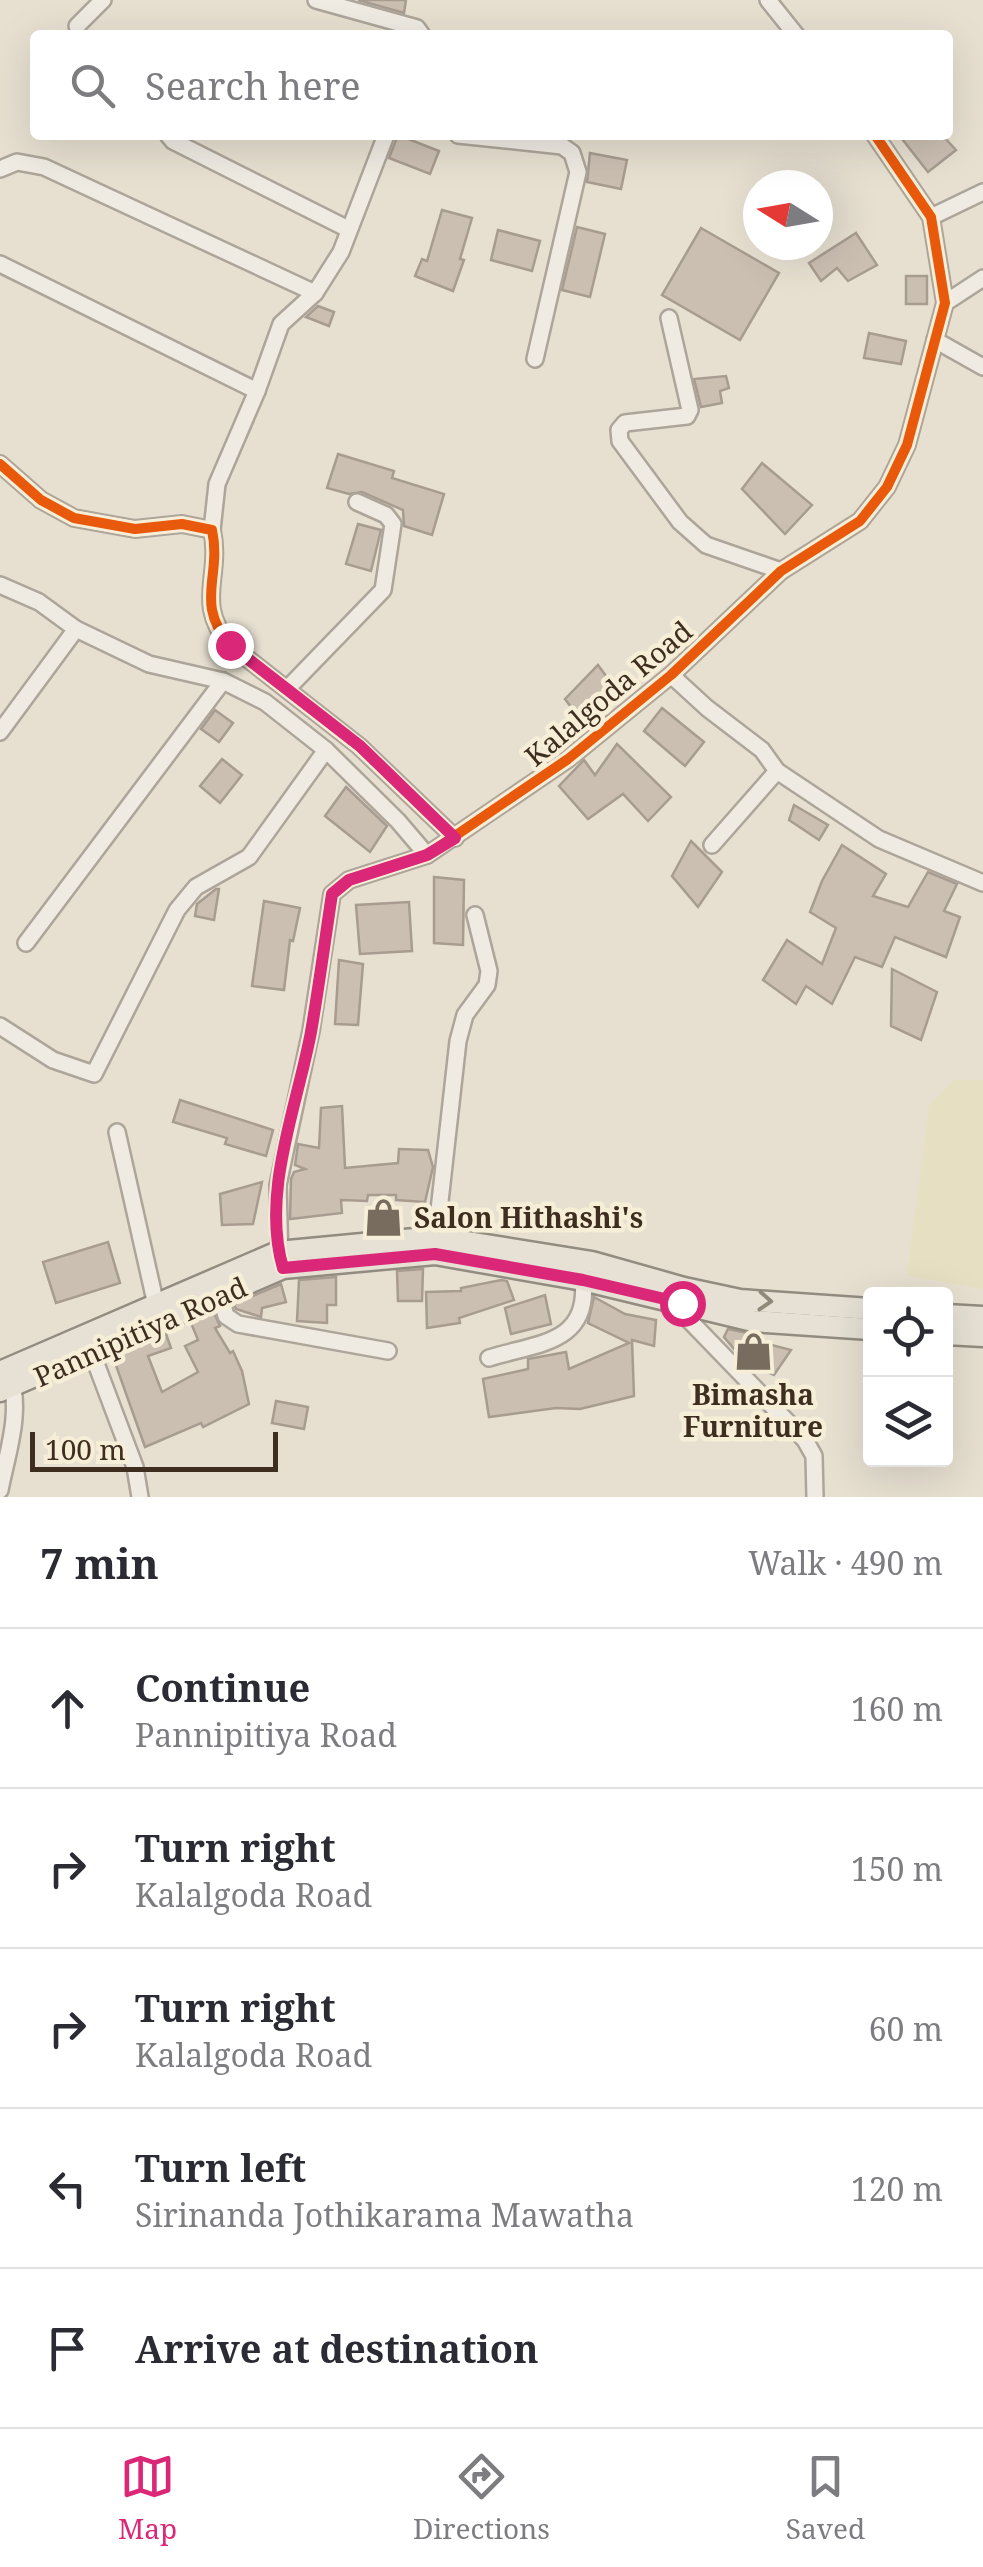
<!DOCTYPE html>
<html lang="en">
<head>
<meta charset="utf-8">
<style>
  :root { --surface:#fff; --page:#f2f2f3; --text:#2b2b33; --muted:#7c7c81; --line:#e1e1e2; --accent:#db2777 }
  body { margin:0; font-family:"Noto Serif",serif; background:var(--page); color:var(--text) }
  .controls { position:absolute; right:30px; bottom:30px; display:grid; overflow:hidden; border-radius:10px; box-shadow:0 10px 40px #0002 }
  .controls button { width:90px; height:90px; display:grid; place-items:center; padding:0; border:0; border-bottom:2px solid var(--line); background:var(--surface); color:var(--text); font:50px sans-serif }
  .compass { position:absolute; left:743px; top:170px; width:90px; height:90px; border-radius:50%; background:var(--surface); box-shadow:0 10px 40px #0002; rotate:281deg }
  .scale { position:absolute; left:30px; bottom:25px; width:248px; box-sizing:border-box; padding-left:10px; border:5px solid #3d2e20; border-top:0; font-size:28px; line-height:35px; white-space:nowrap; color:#3d2e20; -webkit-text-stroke:8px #f7eed8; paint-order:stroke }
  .stop { position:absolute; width:30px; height:30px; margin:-22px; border:8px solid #db2777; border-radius:50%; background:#fff }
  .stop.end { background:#db2777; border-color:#fff; box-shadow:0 2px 10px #0008 }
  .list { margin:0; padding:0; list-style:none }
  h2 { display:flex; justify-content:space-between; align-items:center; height:130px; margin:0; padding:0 40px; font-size:42px }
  h2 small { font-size:32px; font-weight:400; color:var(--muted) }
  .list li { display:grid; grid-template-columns:65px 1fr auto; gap:30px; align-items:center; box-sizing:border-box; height:160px; padding:0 40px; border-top:2px solid var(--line) }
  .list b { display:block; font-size:38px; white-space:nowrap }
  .list p { margin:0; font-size:32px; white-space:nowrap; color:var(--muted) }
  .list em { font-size:32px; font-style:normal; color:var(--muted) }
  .icon { flex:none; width:55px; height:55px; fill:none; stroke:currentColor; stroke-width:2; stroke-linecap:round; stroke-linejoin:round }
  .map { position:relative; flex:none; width:983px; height:1497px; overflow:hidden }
  .search { position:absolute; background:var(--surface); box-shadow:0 10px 40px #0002; left:30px; right:30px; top:30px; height:110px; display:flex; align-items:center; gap:25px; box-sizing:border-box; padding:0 35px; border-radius:10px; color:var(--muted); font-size:38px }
  .sheet { height:930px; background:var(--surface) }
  nav { display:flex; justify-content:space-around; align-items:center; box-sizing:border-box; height:140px; border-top:2px solid var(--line); background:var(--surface); font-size:28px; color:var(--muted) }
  nav a { display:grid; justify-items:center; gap:5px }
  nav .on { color:var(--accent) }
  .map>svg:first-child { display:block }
</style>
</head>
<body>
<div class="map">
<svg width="983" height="1497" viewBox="0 0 983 1497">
  <rect width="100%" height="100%" fill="#e7e0d1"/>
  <path fill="#e6dfc2" d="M954 1080H983V1289L907 1276 929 1105Z"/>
  <g fill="#cbbfb2" stroke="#a89c90" stroke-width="2.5">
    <path d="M358 0H406L404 13Z"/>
    <path d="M398 135 439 151 430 174 389 158Z"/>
    <path d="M899 135H942L956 150 928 172Z"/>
    <path d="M590 153 627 160 621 189 587 182Z"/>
    <path d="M442 210 472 218 460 259 464 260 453 291 415 276 422 259 427 261Z"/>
    <path d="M577 227 605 234 590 297 562 290Z"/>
    <path d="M701 228 779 273 740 340 662 295Z"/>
    <path d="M498 230 540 241 532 271 491 260Z"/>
    <path d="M856 233 877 265 848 281 837 268 821 281 809 263Z"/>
    <rect x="906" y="276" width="21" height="28"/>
    <path d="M318 306 334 312 329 326 306 317Z"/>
    <path d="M869 333 906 341 901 364 864 358Z"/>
    <path d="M726 376 729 388 720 391 722 403 701 407 694 379Z"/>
    <path d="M338 454 394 471 392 478 444 494 432 535 404 526 403 510 362 492 349 494 327 488Z"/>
    <path d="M762 463 812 505 785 534 742 489Z"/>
    <path d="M358 524 381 530 371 571 346 564Z"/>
    <path d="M598 665 620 695 587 728 565 699Z"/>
    <path d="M662 708 704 742 685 766 644 731Z"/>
    <path d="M215 710 233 723 219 742 201 729Z"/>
    <path d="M617 744 671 797 648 821 623 794 588 819 559 786 584 760 595 775Z"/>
    <path d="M222 759 242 775 220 803 200 786Z"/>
    <path d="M346 787 387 826 370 852 325 816Z"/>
    <path d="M794 805 828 825 819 840 789 820Z"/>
    <path d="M691 841 722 872 698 907 672 876Z"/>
    <path d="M842 845 886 874 873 896 908 907 928 872 957 884 944 911 960 917 946 957 895 937 882 967 855 957 832 1004 806 986 796 1004 763 980 787 940 822 964 836 928 810 912 822 881Z"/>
    <path d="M434 877 464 880 463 945 434 943Z"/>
    <path d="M216 889H219L214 920 195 916 197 904Z"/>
    <path d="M264 901 300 908 293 941 290 940 284 990 252 986Z"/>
    <path d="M409 902 412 951 360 954 356 905Z"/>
    <path d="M339 960 363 964 358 1025 335 1024Z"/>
    <path d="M892 969 937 992 921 1040 891 1026Z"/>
    <path d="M180 1100 273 1130 266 1156 225 1144 227 1138 173 1122Z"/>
    <path d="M342 1106 345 1168 398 1163 399 1149 428 1150 433 1167 425 1202 396 1200V1195H368L367 1201 341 1200 342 1213 290 1219 291 1179 294 1172 305 1169 295 1165 298 1144 319 1148 321 1108Z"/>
    <path d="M262 1182 253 1224 222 1225 220 1194Z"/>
    <path d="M108 1242 120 1283 56 1303 43 1262Z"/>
    <path d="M423 1269 422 1301H398L397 1271Z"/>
    <path d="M336 1277V1305H327V1323L297 1321 299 1280Z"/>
    <path d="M501 1280 507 1281 514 1300 459 1318 460 1323 427 1328 426 1292 461 1291V1288Z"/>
    <path d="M281 1284 286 1302 262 1308 261 1317 236 1309 234 1304Z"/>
    <path d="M545 1295 551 1324 511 1334 505 1308Z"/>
    <path d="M594 1297 625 1314 656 1320 654 1346 632 1340 634 1396 580 1409 556 1408 489 1417 483 1379 528 1369V1359L566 1352 569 1369 629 1343 588 1323Z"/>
    <path d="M214 1313 220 1326 215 1328 230 1353 233 1351 242 1371 249 1404 203 1427 201 1423 145 1447 113 1357 166 1334 171 1348 148 1356 162 1392 198 1372 185 1346 198 1340 191 1323Z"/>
    <path d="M728 1329 757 1335 756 1341 791 1350 774 1375 745 1362 724 1337Z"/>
    <path d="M276 1401 308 1407 304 1429 272 1423Z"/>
  </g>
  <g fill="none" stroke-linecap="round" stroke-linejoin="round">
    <defs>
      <g id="minor">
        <path d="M316 0 417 28 422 35"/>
        <path d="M768 0 796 35"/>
        <path d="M77 26 103 0"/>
        <path d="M168 135 173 141 348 229"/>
        <path d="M458 135 562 146 572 153 578 172 535 359"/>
        <path d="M0 169 17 162 44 167 315 293"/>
        <path d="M931 217 983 192"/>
        <path d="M0 264 257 391"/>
        <path d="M945 303 983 278"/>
        <path d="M669 318 690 410 687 416 625 423 619 430 620 441 680 522 706 545 781 571"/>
        <path d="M935 340 983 367"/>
        <path d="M0 464 41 500 74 518 135 529 182 524 212 530C222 577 194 603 230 645L359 746 455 838"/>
        <path d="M212 530 217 484 257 391 281 324 315 293 341 252 386 135"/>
        <path d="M0 585 39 602 76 629 149 664 223 681 265 702 326 750 398 821 427 855"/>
        <path d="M671 675 707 708 762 750 777 771 879 839 983 883"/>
        <path d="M288 688 383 590 393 524 386 515 357 502"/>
        <path d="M0 732 76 629"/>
        <path d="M712 845 777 771"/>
        <path d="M26 943 223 681"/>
        <path d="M0 1026 53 1060 94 1074 177 910 196 887 249 857 326 750"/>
        <path d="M117 1132 156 1305"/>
        <path d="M436 1237 458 1041 465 1015 487 985 489 971 475 915"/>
        <path d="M280 1260 278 1185 311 1031 332 894 349 880 427 855 568 759 671 675 781 571 860 521 887 487 907 445 945 303 931 217 875 135"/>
        <path d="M220 1294 226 1316 238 1324 388 1351"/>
        <path d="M683 1297 687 1318 805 1440 814 1456 815 1497"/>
        <path d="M89 1345 135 1467 140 1497"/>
        <path d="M489 1358C537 1343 590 1344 583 1280"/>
        <path d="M0 1490C7 1454 22 1413 10 1376"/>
      </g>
      <g id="major">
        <path d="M946 1315 983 1317"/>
        <path d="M946 1334 983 1336"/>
        <path d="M0 1372 278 1252 436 1237 592 1262 684 1288 740 1300 870 1309"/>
        <path d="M0 1391 283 1268 435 1254 583 1280 753 1321 870 1329"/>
      </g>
    </defs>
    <use href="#minor" stroke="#ada599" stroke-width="20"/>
    <use href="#major" stroke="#928b80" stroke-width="25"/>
    <use href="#minor" stroke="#efebe3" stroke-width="15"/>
    <use href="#major" stroke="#e6e1d4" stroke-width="20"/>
    <defs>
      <g id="cycleway">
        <path d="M0 464 41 500 74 518 135 529 182 524 212 530C222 577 194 603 230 645L359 746 455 838"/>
        <path d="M283 1268C261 1192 297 1107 311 1032 319 986 325 940 332 894L349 880 427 855 568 759 671 675 781 571 860 521 887 487 907 445 945 303 931 217 875 135"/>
      </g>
    </defs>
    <use href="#cycleway" stroke="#f7eed8" stroke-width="16"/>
    <use href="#cycleway" stroke="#e8590c" stroke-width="10"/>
  </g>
  <defs><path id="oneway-chevron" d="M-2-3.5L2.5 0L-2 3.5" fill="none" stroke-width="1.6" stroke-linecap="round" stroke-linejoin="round" transform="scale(2.5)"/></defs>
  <use stroke="#92887a" href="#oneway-chevron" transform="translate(765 1301) rotate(4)"/>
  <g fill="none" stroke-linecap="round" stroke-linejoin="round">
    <path stroke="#db2777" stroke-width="12" d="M230 645 360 746 455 838 427 855 349 880 332 894C325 940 319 986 311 1032 297 1107 261 1192 283 1268L435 1254 583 1280 682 1303"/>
  </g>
  <defs>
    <symbol id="shop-bare" viewBox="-9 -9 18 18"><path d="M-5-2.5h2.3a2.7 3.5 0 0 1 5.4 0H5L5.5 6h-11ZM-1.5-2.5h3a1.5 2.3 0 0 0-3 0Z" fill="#786c5e" stroke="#f7eed8" stroke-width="2.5" paint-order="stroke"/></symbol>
  </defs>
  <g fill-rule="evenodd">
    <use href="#shop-bare" x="356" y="1190" width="55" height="55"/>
    <use href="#shop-bare" x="726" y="1324" width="55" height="55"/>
  </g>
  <g text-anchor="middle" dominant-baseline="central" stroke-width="9" stroke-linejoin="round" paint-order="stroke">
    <g font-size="28" fill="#3d2e20" stroke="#f7eed8">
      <text transform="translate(608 693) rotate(-40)">Kalalgoda Road</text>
      <text transform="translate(140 1331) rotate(-24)">Pannipitiya Road</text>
    </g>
    <g font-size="28" font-weight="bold" fill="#3d2e20" stroke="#f7eed8" text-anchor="start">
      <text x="414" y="1217">Salon Hithashi's</text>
      <text x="753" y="1394" text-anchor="middle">Bimasha<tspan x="753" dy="32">Furniture</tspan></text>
    </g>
  </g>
</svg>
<div class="controls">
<button><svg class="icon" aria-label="locate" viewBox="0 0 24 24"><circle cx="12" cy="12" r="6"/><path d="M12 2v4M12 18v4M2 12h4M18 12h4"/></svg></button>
<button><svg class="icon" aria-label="layers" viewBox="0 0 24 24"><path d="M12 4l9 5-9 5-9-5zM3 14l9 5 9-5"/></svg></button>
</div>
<svg class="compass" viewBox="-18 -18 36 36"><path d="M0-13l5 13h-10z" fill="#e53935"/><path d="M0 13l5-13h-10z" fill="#7c7c81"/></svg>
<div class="scale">100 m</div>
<div class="stop" style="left:682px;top:1303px"></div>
<div class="stop end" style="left:230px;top:645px"></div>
<div class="search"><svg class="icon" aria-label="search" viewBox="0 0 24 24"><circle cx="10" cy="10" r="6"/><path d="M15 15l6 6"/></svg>Search here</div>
</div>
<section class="sheet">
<h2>7 min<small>Walk · 490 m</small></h2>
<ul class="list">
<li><svg class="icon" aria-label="ahead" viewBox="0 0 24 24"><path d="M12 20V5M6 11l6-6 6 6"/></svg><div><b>Continue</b><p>Pannipitiya Road</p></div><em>160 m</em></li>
<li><svg class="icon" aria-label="right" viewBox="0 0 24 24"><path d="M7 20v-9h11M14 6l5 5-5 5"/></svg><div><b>Turn right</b><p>Kalalgoda Road</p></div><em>150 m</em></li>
<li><svg class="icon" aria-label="right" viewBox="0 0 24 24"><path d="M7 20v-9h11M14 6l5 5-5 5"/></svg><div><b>Turn right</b><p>Kalalgoda Road</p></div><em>60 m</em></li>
<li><svg class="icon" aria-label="left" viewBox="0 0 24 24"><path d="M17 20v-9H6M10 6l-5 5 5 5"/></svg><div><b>Turn left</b><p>Sirinanda Jothikarama Mawatha</p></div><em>120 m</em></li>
<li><svg class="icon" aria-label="arrive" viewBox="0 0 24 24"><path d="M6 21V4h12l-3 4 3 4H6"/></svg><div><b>Arrive at destination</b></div></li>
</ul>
</section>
<nav>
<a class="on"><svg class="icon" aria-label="map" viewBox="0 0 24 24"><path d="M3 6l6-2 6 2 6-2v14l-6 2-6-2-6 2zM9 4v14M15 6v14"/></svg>Map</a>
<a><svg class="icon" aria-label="directions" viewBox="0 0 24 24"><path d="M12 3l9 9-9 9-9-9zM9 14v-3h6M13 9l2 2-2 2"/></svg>Directions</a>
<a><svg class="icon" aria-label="saved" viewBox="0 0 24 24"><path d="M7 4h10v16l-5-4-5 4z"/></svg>Saved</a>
</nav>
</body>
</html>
